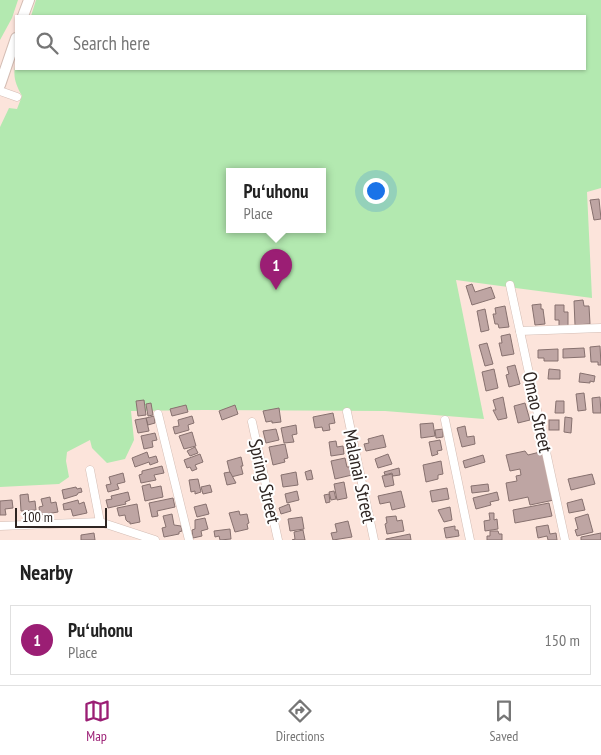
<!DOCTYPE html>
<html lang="en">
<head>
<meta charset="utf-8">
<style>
  :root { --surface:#fff; --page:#f2f2f2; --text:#222; --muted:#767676; --line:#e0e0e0; --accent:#9b1e74 }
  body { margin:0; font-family:"PT Sans Narrow",sans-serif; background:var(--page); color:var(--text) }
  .scale { position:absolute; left:15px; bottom:12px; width:92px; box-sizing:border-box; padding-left:5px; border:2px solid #2e2522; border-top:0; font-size:14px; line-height:18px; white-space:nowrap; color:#2e2522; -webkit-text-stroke:4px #fff; paint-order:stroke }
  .you { position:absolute; left:375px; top:190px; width:18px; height:18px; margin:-12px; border:4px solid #fff; border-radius:50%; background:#1a73e8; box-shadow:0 0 0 8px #1a73e833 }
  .badge { display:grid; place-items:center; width:32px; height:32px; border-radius:50%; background:var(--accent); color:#fff; font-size:16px; font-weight:700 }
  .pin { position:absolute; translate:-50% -41px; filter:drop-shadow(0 1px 2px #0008) }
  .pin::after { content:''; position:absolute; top:26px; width:18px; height:15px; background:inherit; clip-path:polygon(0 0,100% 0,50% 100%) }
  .popup { position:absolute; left:226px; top:168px; width:100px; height:65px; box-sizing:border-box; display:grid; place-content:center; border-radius:0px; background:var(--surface); filter:drop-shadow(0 1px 4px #0005); font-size:16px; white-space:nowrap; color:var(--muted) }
  .popup b { font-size:19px; color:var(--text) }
  .popup::after { content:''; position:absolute; left:50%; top:100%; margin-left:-10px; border:10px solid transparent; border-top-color:var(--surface) }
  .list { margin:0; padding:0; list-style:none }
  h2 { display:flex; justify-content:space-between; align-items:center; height:65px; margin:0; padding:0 20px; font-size:21px }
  h2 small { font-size:16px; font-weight:400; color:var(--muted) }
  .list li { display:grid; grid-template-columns:32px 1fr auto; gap:15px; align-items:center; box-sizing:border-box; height:70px; margin:0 10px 10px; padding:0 10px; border:1px solid var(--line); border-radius:0px }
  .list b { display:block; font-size:19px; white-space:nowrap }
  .list p { margin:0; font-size:16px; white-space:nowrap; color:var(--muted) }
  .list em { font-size:16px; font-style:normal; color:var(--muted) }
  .icon { flex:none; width:28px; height:28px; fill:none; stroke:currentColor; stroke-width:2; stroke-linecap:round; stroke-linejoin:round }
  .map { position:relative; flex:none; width:601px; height:540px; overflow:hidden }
  .search { position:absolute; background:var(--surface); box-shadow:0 1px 4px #0004; left:15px; right:15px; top:15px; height:55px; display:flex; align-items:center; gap:12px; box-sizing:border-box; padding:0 18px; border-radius:0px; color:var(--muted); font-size:19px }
  .sheet { height:145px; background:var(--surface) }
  nav { display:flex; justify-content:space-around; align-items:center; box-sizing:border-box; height:70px; border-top:1px solid var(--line); background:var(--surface); font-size:14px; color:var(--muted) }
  nav a { display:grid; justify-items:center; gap:2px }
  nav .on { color:var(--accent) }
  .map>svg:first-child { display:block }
</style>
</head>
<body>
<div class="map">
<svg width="601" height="540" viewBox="0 0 601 540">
  <rect width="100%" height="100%" fill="#fce4db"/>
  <g fill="#b3e9b0" fill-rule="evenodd">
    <path d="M0 0H18L12 18 0 40Z"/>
    <path d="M36 0H601V188L587 192 592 298 456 280 484 419 385 411 203 410 131 411 134 440 125 459 107 463 92 448 90 440 67 452 66 461 69 477 59 484 0 487V127L9 108 17 109 22 96C16 85 12 76 16 63V69H585V16H31ZM230 171H322V229H230Z"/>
  </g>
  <g fill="#bea5a3" stroke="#87716f">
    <path d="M599 199 601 219 594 220 590 200Z"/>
    <path d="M472 284 475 292 491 287 495 298 472 305 466 286Z"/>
    <path d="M583 300 584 306H589L590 324 575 325 574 301Z"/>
    <path d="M541 304V309H543L545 324 535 325 532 305Z"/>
    <path d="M555 305H564V312H568V326H559V320H555Z"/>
    <path d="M505 306 509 327 499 328 498 324H495L493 314H496L495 308Z"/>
    <path d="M485 309 489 330 481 332 477 311Z"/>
    <path d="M510 334 514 354 502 356 499 343H502L501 336Z"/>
    <path d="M487 343 493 364 485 366 479 345Z"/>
    <path d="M600 346 601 365H598V362H591L590 347Z"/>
    <path d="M584 348 585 357 563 358V349Z"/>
    <path d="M558 349V361H544V358H538V350Z"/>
    <path d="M515 365 520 384 509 387 506 375 509 374 507 367Z"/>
    <path d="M494 369 498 388 486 391 482 372Z"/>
    <path d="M549 369 560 370V379H548Z"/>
    <path d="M580 373 595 376 594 382 590 381V383L579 382Z"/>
    <path d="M584 393 586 410 578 411 576 394Z"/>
    <path d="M503 397 507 418 498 420 493 410H496L493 400Z"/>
    <path d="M600 397 601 413H593L592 398Z"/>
    <path d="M144 400 146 415 138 416 136 401Z"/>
    <path d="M556 401H564V413H555Z"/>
    <path d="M151 403 153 415 148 416 146 404Z"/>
    <path d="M525 403 530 420 518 423 514 406Z"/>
    <path d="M186 405 188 412 172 416 170 409Z"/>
    <path d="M235 405 238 414 222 420 219 411Z"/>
    <path d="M279 408 281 422 272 423V421L266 422 263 411Z"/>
    <path d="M333 413 335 423 329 424 330 430 323 431 322 427 315 428 313 417Z"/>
    <path d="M154 416 155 423 148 425 146 418Z"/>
    <path d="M192 416 194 423 188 425 189 430 175 434 173 427 179 426 178 420Z"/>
    <path d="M565 417 572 418 571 433 564 432Z"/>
    <path d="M146 418 149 431 138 433 135 420Z"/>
    <rect x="549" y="420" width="10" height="10"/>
    <path d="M433 423 435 436 421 438 420 424Z"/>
    <path d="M296 425 297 434 292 435 294 442 284 443 281 428Z"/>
    <path d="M465 426 467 437 474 436 475 444 462 447 457 428Z"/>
    <path d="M276 429 279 440 266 443 263 431Z"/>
    <path d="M443 429V437L436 438 435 430Z"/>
    <path d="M192 432 196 446 184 449 179 436Z"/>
    <path d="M155 433 157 440 152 441 153 447 144 449 141 436Z"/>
    <path d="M383 435 386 447 366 451 364 444 369 443 368 439Z"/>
    <path d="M440 440 442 450 437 451 438 454 432 456 429 442Z"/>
    <path d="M336 441 337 447 343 446 344 454 331 456 329 442Z"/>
    <path d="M285 444 288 458 284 459 285 462 273 465 269 447Z"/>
    <path d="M195 447 198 453 190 456 187 451Z"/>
    <path d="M525 451 528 455 544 451 554 500 530 505 528 497 509 501 506 483 517 481 516 476 521 475 520 469 510 471 506 455Z"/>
    <path d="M147 452 149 458 156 456 158 462 150 465 149 462 135 467 132 458Z"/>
    <path d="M200 454 203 462 195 465 197 469 192 471 190 467 187 468 184 460Z"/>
    <path d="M388 454 392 464 378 468 375 459Z"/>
    <path d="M483 455 485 462 465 468 463 461Z"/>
    <path d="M241 457 243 466H241L243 474 231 477 227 461Z"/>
    <path d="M345 458 347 467H350L352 475 335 479 331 461Z"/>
    <path d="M441 461 443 474 438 475V479L426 482 423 465Z"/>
    <path d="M162 466 164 473 154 475 156 480 141 483 139 475 142 474V471Z"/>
    <path d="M399 468 400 475 393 476 392 473 385 475 384 472Z"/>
    <path d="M311 470 313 479 307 480 305 472Z"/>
    <path d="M230 472 236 483 227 485 224 473Z"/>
    <path d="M296 472 298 485 283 487 281 475Z"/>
    <path d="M123 473 125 482 117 484 119 489 108 492 106 485 111 484 109 477Z"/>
    <path d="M392 474 394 485 385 487 382 476Z"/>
    <path d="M592 474 595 484 571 490 568 479Z"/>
    <path d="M198 479 201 492 195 494V491L191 492 189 480Z"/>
    <path d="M344 482 347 498 337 500 334 484Z"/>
    <path d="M150 484 151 488 161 486 163 497 145 501 142 486Z"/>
    <path d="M488 484 489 491 472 493 471 486Z"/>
    <path d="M210 485 212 492 203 494 201 487Z"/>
    <path d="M76 487 77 489 81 488 82 492 78 493 77 495 64 499 62 490Z"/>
    <path d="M447 488 449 499 432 502 430 491Z"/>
    <path d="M297 491 299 500 287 503 285 494Z"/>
    <path d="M334 491 336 499 331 500 329 492Z"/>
    <path d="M401 491 405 507 392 510 390 502 380 504 378 496Z"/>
    <path d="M128 492 130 500 125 502 126 504 108 508 106 500 112 499 111 496Z"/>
    <path d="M497 492 499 500 490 502 491 505 476 509 473 498Z"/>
    <path d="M28 494 29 502 35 501 36 510 21 511 20 495Z"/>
    <path d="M329 494 330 502 326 503 324 495Z"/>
    <path d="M50 497 51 503 56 502 58 512 40 515 39 507 43 506 41 499Z"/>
    <path d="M173 498 175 507 157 511 158 516 152 517 149 503Z"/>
    <path d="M582 499 585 510 569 513 567 503Z"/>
    <path d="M12 500 13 508 5 509 6 515H0V501Z"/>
    <path d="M78 500 79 504 84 502 87 513 73 516 71 509 64 510 63 504Z"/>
    <path d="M549 503 552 516 515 523 513 510Z"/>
    <path d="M137 504 140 522 130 524V522H128L126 520 125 515 119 516 117 508Z"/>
    <path d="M206 504 209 514 197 517 194 507Z"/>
    <path d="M289 504 291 511 281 514 279 508Z"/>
    <path d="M450 507 452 520 444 522 438 510Z"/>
    <path d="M239 511 240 515 247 514 249 523 247 524 248 529 235 532 229 513Z"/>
    <path d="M489 513H494V520L497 519 498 529 485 531 484 521 490 520Z"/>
    <path d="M172 514 174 525 181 526 182 531 179 532V534L164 537 162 528 166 527 163 516Z"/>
    <path d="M588 514 593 532 577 536 575 530 578 529 575 518Z"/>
    <path d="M396 516 397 521 402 520 404 531 387 534 385 524 387 523 386 517Z"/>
    <path d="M302 517 304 529 290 531 288 519Z"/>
    <path d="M205 518 208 529 201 531 202 536 193 538 192 530 195 529V520Z"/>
    <path d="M348 521 352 537 333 540 331 533 337 532 335 524Z"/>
    <path d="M548 525 550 534 556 533 557 540H548L547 536 538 538 536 527Z"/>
    <path d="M455 526V530H458L459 536 446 538 444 528Z"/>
    <path d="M230 529 231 539 220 540 219 536 215 537 214 531Z"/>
    <path d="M303 530 305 540H292L295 539 294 532Z"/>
    <path d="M490 531H498L499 534H502V540H487V536H490Z"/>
    <path d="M94 533 95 540H81V535Z"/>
    <path d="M601 533V540H581V537Z"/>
    <path d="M410 534 411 540H386V539Z"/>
  </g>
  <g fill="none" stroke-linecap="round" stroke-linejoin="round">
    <defs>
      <g id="street">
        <path d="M0 91 17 97"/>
        <path d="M510 285 565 540"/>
        <path d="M520 331 601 328"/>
        <path d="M347 412 374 540"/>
        <path d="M158 414 189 540"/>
        <path d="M445 420 470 540"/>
        <path d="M252 422 278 540"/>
        <path d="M90 470 100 522"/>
        <path d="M0 526 100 522 155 540"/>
      </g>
      <g id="secondary">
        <path d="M23 16 29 0"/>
        <path d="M0 85 16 38"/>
      </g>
    </defs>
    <use href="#street" stroke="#d4bdb4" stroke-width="9"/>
    <use href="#secondary" stroke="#d4bdb4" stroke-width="12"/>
    <use href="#street" stroke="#fff" stroke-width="8"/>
    <use href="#secondary" stroke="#fff" stroke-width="10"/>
  </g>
  <g text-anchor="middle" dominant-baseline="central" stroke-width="4" stroke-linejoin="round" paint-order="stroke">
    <g font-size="19" fill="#2e2522" stroke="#fff">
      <text transform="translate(538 412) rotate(78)">Omao Street</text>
      <text transform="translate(360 476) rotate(78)">Malanai Street</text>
      <text transform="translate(265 481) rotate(77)">Spring Street</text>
    </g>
  </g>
</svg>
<div class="scale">100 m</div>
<div class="you"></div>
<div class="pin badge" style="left:276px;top:290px">1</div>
<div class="popup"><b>Puʻuhonu</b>Place</div>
<div class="search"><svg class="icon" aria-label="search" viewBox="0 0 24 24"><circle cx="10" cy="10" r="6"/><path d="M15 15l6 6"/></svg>Search here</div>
</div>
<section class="sheet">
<h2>Nearby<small></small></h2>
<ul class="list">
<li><span class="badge">1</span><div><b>Puʻuhonu</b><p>Place</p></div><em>150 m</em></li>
</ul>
</section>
<nav>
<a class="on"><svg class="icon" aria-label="map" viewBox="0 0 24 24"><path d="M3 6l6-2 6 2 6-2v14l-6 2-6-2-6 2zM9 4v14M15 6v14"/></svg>Map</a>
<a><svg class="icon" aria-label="directions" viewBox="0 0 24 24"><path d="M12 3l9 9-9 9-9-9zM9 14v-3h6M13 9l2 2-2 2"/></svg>Directions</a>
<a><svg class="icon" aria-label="saved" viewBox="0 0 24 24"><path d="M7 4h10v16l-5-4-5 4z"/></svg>Saved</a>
</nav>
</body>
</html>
